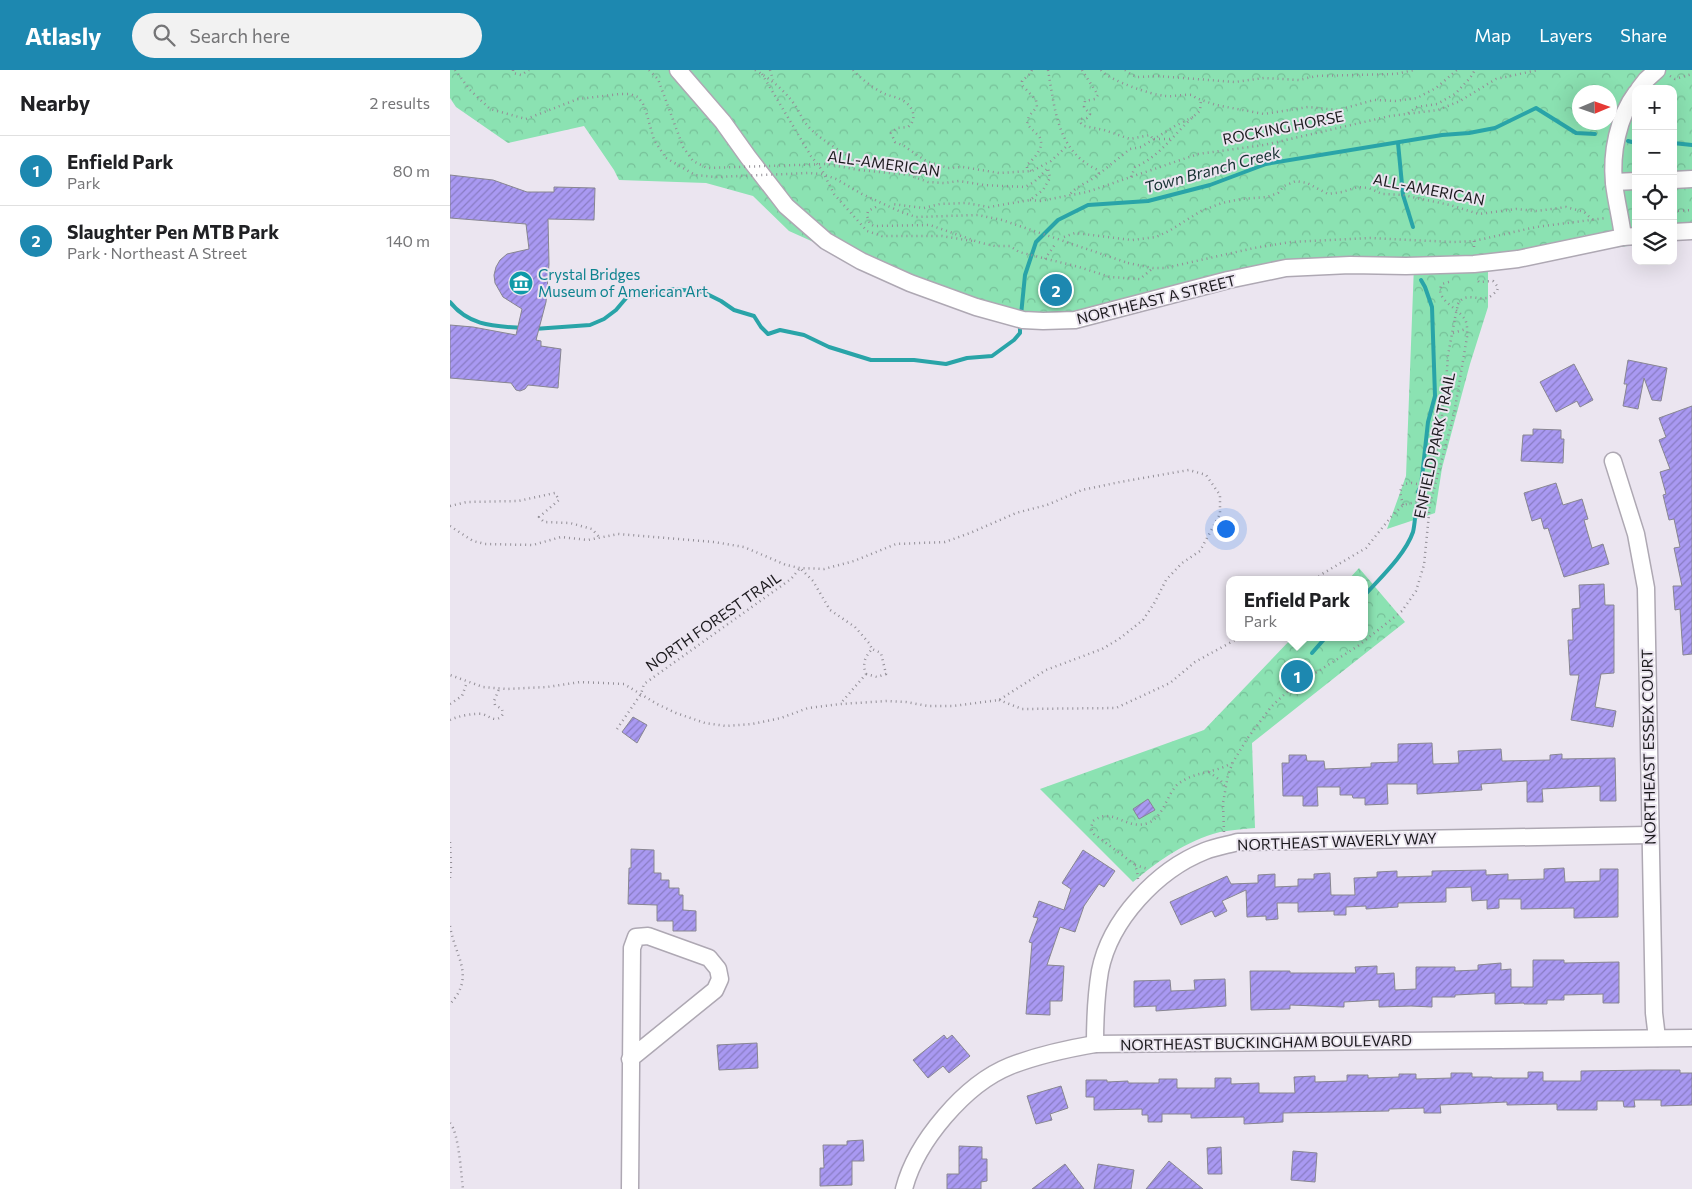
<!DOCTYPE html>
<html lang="en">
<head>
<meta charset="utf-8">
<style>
  :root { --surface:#fff; --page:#f2f2f2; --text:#202124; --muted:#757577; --line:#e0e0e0; --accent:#1d88b0 }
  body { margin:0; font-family:Commissioner,sans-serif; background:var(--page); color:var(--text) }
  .controls { position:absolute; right:15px; top:15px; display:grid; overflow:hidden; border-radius:10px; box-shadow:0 5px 20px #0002 }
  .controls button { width:45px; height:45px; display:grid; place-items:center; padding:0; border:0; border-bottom:1px solid var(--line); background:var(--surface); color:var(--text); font:25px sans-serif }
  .compass { position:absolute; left:1122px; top:15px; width:45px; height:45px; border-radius:50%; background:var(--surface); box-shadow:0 5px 20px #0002; rotate:88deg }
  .you { position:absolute; left:775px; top:458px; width:18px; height:18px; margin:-12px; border:4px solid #fff; border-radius:50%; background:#1a73e8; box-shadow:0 0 0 8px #1a73e833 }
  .badge { display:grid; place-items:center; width:32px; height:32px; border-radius:50%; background:var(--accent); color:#fff; font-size:16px; font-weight:700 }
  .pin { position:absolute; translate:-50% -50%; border:2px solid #fff; box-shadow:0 1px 5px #0006 }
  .popup { position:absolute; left:776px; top:506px; width:142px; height:65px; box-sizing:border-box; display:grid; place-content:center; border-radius:10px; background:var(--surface); filter:drop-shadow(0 1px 4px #0005); font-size:16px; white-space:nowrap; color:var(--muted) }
  .popup b { font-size:19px; color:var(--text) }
  .popup::after { content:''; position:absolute; left:50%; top:100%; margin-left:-10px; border:10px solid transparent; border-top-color:var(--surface) }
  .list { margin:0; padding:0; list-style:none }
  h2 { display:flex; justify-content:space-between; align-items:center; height:65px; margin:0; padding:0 20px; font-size:21px }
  h2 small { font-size:16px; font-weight:400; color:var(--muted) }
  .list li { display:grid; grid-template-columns:32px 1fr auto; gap:15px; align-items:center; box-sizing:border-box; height:70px; padding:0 20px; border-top:1px solid var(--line) }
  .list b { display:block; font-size:19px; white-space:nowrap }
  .list p { margin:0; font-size:16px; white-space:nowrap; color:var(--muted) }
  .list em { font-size:16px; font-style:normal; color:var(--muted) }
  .icon { flex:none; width:28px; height:28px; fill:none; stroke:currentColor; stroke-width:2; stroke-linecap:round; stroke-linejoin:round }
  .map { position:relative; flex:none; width:1242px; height:1119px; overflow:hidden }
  header { display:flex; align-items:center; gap:30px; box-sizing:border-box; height:70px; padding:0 25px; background:var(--accent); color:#fff }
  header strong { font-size:24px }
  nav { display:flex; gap:28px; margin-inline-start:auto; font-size:18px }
  .search { width:350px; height:45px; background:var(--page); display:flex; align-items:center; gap:12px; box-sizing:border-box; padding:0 18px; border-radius:28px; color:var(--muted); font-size:19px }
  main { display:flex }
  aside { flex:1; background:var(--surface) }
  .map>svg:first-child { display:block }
</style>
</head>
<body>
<header>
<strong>Atlasly</strong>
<div class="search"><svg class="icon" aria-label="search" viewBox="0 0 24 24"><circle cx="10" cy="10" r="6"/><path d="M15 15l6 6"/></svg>Search here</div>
<nav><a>Map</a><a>Layers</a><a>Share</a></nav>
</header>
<main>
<aside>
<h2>Nearby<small>2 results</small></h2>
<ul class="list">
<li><span class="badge">1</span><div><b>Enfield Park</b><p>Park</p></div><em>80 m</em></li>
<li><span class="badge">2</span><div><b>Slaughter Pen MTB Park</b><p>Park · Northeast A Street</p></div><em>140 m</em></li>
</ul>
</aside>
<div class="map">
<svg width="1242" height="1119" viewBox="0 0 1242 1119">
  <defs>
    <pattern id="forest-crowns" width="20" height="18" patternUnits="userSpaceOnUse" patternTransform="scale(1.25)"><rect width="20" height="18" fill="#8be2b2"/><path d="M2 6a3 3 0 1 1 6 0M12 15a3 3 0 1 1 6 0" fill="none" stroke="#77c199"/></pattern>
    <pattern id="building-hatch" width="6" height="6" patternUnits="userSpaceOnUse" patternTransform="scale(1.25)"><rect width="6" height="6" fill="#a999f2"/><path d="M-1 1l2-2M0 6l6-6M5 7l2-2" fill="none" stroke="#897cc3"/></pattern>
  </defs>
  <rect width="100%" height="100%" fill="#ebe5f0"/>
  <g fill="url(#forest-crowns)" fill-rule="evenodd">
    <path d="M0 0H1242V168L1223 170V19H1186V175L1137 181 1135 165 1126 174 1038 188V237L1020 294 992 398 985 443 937 459 956 406 964 195 836 199 608 250 506 236 339 161 303 126 256 113 169 110 164 100 134 56 58 73 6 37 0 28ZM1130 22H1160V52H1130Z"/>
    <path d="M909 498 955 552 802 673 805 758C793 759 781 760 770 762 736 771 709 790 683 812L590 719 754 660 843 567H914V510H898Z"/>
  </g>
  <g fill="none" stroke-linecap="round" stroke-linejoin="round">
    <g stroke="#29a4a8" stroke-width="4">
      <path d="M1178 71 1186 73"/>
      <path d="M948 73 953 125 963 157"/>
      <path d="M1223 73 1242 75"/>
      <path d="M0 232C19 256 44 256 72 258"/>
      <path d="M571 245 575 205 586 172 608 150 638 135 698 131 760 115 816 94 992 65 1019 63 1045 58 1086 38 1126 63 1145 64"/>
      <path d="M84 259 140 255 154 249 166 240 177 227 223 219 253 222 271 231 284 240 304 246 311 257 318 264 330 260 354 265 379 277 421 290H464L496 294 517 288 542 286 564 270 570 263V255"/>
      <path d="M968 422 971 416 978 352 985 326 982 237 975 217 971 210"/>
      <path d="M914 526C930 508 955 485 963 462 965 454 965 443 967 435"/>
      <path d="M862 583 876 567"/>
    </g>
  </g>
  <g fill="url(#building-hatch)" stroke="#888691">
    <path d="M0 105 43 110 77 122H104V117L145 118 144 150 98 149 99 194 96 232 86 270 91 271V276L111 279 108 318 78 315 75 319 70 321 66 320 61 313 0 308V255L23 257 66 265 72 239 53 227 45 213 44 205 46 197 50 190 57 184 79 179 76 154 0 148Z"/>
    <path d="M1178 290 1217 298 1211 331 1202 330 1194 308 1188 339 1173 336 1177 314H1174Z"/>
    <path d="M1124 294 1143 330 1130 337 1127 331 1106 342 1090 312Z"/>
    <path d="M1242 336V584L1233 585 1230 539 1225 540 1223 516H1232L1224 478 1230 477 1224 449 1219 450 1213 425 1216 424 1210 402 1220 399 1209 370 1216 367 1209 348Z"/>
    <path d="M1083 359 1111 360V369H1114L1113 393 1071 391 1073 365H1083Z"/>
    <path d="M1106 413 1113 435 1132 429 1138 449 1134 450 1142 478 1153 474 1159 494 1114 507 1098 458 1094 459 1091 448 1082 451 1074 423Z"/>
    <path d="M1154 514 1155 535H1164V603L1151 604 1145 637 1166 641 1163 657 1121 650 1129 605H1120L1118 570H1123L1122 539 1130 538 1129 515Z"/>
    <path d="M183 647 197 655 187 673 172 662Z"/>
    <path d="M982 673 983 694 1009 693 1008 681 1051 679 1052 691 1100 690V685L1112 684V689L1165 688 1166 731H1150V716L1092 719 1093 732H1077V711L1031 714 1032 720 967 724V714H937L938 734 915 735V728H903L902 725H890V717H867L868 736H853V726H833L832 693H839V685H856L857 691H874L875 699 921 697V693L948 692V674Z"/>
    <path d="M698 729 705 740 689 749 683 739Z"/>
    <path d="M181 779 204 780V803H211V810H219V818H229V825H233V840L246 841V861H223V851H207V835L178 834 179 798H181Z"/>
    <path d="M633 780 665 801 654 817 649 814 634 836 625 862 610 857 597 895 614 896 612 931H600V945L576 944 582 873 579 872 588 848 583 847 589 831 614 840 621 819 612 813Z"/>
    <path d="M1114 798 1115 812 1150 811V799H1168V847L1124 848V838L1071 839V829H1049V838L1037 839V830L1022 831 1021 817 996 818V832L948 833V837L916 839V836L896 837V845H884V841L848 842V833H827L828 849 816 850V846L797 847 796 820 772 831 777 841 765 847 762 841 731 855 720 832 777 806 781 814 808 813V805L825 804V817L848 816V809H864V804L880 803 881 825H905L904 808 927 807V802L947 801V807L982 806V801L1036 800V805L1058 804V810L1094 809V799Z"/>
    <path d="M1083 890H1114V893L1169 892V933H1153V924L1114 925V930H1097V934H1074V933L1045 934V923L1005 925V927H982V937L961 936 929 937V930L894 932V937L840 935V939L801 940 800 901H840V903H906L905 897 927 896V904L944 903 945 920 966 919V897H1005V901L1028 900V895L1051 893V900L1061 899V917H1083Z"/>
    <path d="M775 909 776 936 706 941V936L684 937V911L720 910 721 921 745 920 744 910Z"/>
    <path d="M494 965 497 969 502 965 520 986 499 1003 493 996 478 1008 463 990Z"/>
    <path d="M307 973 308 998 269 1000 267 975Z"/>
    <path d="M1200 1000H1230V1003H1242V1035L1211 1036V1030H1184L1185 1037H1174L1173 1031H1147V1040H1107V1034L1057 1035V1032L990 1035 991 1043H974V1038L939 1039V1041L833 1043V1052L794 1054V1047L741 1048V1044H712V1052H698V1045H692V1039L644 1040V1027H636V1010H657V1012L678 1011V1013H709V1009H727V1018H765V1008H781V1014L809 1013V1023H845L844 1007 865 1006V1012L897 1011V1005H918V1008L949 1007V1004H966V1009L1001 1008V1003H1022V1007H1042V1008H1078V1002H1093V1011H1131V1001Z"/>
    <path d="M611 1016 618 1038 600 1044 602 1050 586 1054 577 1026Z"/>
    <path d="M413 1070 414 1091H402V1115L370 1116V1098H374L373 1075H397V1071Z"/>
    <path d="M509 1076 532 1077V1089H537V1111L531 1112V1119H497V1104H509Z"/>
    <path d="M771 1077 772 1104H758L757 1078Z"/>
    <path d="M843 1081 867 1083 865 1112 841 1110Z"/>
    <path d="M719 1091 753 1119H696Z"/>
    <path d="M615 1094 634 1119H582Z"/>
    <path d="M648 1094 684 1100 681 1119H644Z"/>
  </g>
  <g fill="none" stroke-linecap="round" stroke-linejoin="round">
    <defs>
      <g id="minor">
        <path d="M228 0 273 52 298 87 336 136 376 171 411 191 460 213 526 237 573 250 593 251 625 250 778 210 836 198 900 195 956 196 1024 194 1068 189 1173 167 1186 166"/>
        <path d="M1189 19 1196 10 1207 0"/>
        <path d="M1223 110 1242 109"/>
        <path d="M1164 112 1186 111"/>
        <path d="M1223 162 1242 161"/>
        <path d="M1173 167C1171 149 1166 131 1164 113 1161 83 1168 47 1186 23"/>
        <path d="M1163 391 1186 464 1196 518 1204 943 1207 968"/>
        <path d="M645 974C645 950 646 925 650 901 660 850 707 800 755 781 765 777 777 775 788 772L1199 765"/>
        <path d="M180 1119 182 878 186 867 198 866 259 888 268 899 270 909 265 920 180 989"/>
        <path d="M454 1119C466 1072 515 1014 560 996 588 985 616 979 645 974L1242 968"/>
      </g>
    </defs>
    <use href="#minor" stroke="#aea8b3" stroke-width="19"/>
    <g stroke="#938f97" stroke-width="2.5" stroke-dasharray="1 4" stroke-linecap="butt">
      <path d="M5 0 20 20 40 39 76 49 128 29 170 24H180L188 27 193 34 197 45 204 70 216 88"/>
      <path d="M63 0V3L71 5 79 0"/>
      <path d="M199 0 208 9 233 77"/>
      <path d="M305 0C322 10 333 19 345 35 349 41 352 49 357 55 371 72 399 84 415 99"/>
      <path d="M320 0 323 10"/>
      <path d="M403 0C410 8 422 17 431 22 437 26 444 26 450 29 462 34 469 48 458 57L447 58 441 63 445 72 454 76 476 91 498 98 513 97 549 103 582 101 601 91 618 75"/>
      <path d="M598 0C605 39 607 82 648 100L649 104C639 113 626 115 619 126"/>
      <path d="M632 0 648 25 645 29 635 31 634 37 640 44 637 48 631 49V53L634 56 654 60 680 69 700 65 703 69"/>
      <path d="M651 0C658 10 702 25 715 26 724 27 733 24 742 25L746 28 766 35 814 44 858 37 888 40 924 30 945 31 967 28 986 18 1007 0"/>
      <path d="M675 0 682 5 688 7 707 6 785 12 814 8 849 10 866 6 946 4 964 0"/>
      <path d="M312 4 361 86 372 100 384 124 417 161 432 166H492L522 171"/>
      <path d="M1220 6 1225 9 1242 4"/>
      <path d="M958 43 967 37 987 34 1005 24 1020 8 1025 0"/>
      <path d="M704 69H721"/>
      <path d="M409 100 459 105 478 112 494 113 509 111 534 115 575 117 584 112 598 98 600 108 593 120 580 130 539 137 516 133 490 134 474 138 442 134"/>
      <path d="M581 101 577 98V95C584 88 596 77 589 66 585 62 581 59 577 54L579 46 587 37 586 30 572 15V11L581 3 582 0"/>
      <path d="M649 104 680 79 691 77 725 56 743 47"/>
      <path d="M681 107 685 97C712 86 727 59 750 41L751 30"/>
      <path d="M580 130 590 131 637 122 748 84 814 75 940 46 988 40 1010 31 1046 9 1088 0"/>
      <path d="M426 137 418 141 417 146 420 154 424 156 480 155 531 173 545 176H560L569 182 629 197 660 207 690 209 703 198"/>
      <path d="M1223 141 1242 140"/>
      <path d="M614 167 625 163 682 170 706 167 719 161 751 141 772 133 791 129 817 127 828 123 834 116 846 111 857 113 878 124 892 122 908 117 919 118 932 124 953 125 1000 135 1029 144 1066 139 1087 141 1116 137 1134 142 1143 150"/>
      <path d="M1024 171V180"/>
      <path d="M595 189 606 173"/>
      <path d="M678 193 703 198H715L804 178 841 172 920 168 1003 172 1024 171 1086 157 1156 148"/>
      <path d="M1008 234C1015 222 1026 230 1037 228 1041 227 1044 223 1047 221L1048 217 1043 211 1029 212 1026 209"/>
      <path d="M1003 263 1016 259"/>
      <path d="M953 435 950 422 953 414 962 413 973 415 983 398 992 355V338L995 327 998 285 1005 248"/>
      <path d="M0 436 17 432 68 431 105 423 109 430 89 447 94 452 120 453 142 459 150 468"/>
      <path d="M0 456 23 471 35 474 83 475 111 467 138 470 168 464 264 472 294 477 336 495 350 498 374 499 404 491 446 474 495 472 520 463 566 443 597 435 632 420 670 412 739 400 756 405 770 425V444L750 481 732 493 716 510 705 532 693 550 669 569 652 579 596 600 549 630 503 636H478L456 632 437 631 391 634 358 638 331 648 302 654 276 656 255 653 226 643 207 634 174 614 130 612 97 617 56 619 33 617 0 605"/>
      <path d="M865 510 872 504 916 478 941 447 953 435 982 428"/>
      <path d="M416 604 427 607 436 604 431 583 422 579"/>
      <path d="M549 630 572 639 666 638 720 613 745 592 785 570 787 567"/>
      <path d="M0 634 12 626 17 612"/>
      <path d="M0 650C7 646 25 643 32 644 40 646 43 652 51 647L53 644 52 639 45 635 44 631 49 619"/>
      <path d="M167 659 191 624 194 614 341 509 350 498 363 511 380 540 405 557 419 573 422 579C415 587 412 593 416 604L391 633"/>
      <path d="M759 702 771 711 776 718"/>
      <path d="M774 762 773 733 778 705 783 692 797 669 821 637 840 619 908 576 952 541 966 521 974 495 980 434 1004 344 1017 267C1017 261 1018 253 1014 248 1006 237 984 229 992 214L1002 211"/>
      <path d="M0 772 1 796 0 808"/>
      <path d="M685 795 698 799"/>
      <path d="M688 809 687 800 684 794 644 764 641 758 643 751C663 736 676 761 698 753 714 747 716 725 728 714 745 701 763 704 782 693"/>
      <path d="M0 856C5 887 26 906 0 934"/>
      <path d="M0 1053C9 1063 11 1104 13 1119"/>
    </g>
    <use href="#minor" stroke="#fff" stroke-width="16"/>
    <g stroke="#938f97" stroke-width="2.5" stroke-dasharray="1 4" stroke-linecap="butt">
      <path d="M233 77 243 91 257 98 377 94 409 100"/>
      <path d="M216 88 245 105 266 107 359 103 372 104 386 109 412 124 451 142 466 147 528 145 552 150 678 193"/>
      <path d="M1005 248 1008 234"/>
    </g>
  </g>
  <defs>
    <symbol id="museum-disc" viewBox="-11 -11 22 22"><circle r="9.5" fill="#0f9aa8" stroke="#ebe5f0"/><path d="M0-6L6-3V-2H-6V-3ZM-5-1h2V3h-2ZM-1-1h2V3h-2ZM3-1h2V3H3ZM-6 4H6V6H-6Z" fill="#fff"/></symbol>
  </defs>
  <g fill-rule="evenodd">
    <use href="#museum-disc" x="57" y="199" width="28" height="28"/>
  </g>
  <g text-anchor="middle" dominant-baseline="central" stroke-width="4" stroke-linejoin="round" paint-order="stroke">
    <g font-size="15" fill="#1c1a1e" stroke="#ebe5f0">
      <text transform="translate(833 57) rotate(-11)">ROCKING HORSE</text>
      <text transform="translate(434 93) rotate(8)">ALL-AMERICAN</text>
      <text transform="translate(979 119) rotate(11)">ALL-AMERICAN</text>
      <text transform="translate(706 229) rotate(-14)">NORTHEAST A STREET</text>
      <text transform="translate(984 375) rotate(-78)">ENFIELD PARK TRAIL</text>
      <text transform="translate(263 551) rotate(-35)">NORTH FOREST TRAIL</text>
      <text transform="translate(1198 677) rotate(-91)">NORTHEAST ESSEX COURT</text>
      <text transform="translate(887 771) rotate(-2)">NORTHEAST WAVERLY WAY</text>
      <text transform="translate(816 972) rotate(-1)">NORTHEAST BUCKINGHAM BOULEVARD</text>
    </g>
    <g font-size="15" fill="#0d838f" stroke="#ebe5f0" text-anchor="start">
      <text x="88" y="204">Crystal Bridges<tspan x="88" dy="17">Museum of American Art</tspan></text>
    </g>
    <g font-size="16" font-style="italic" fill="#173132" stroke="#ebe5f0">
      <text transform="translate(762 99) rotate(-15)">Town Branch Creek</text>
    </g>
  </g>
</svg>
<div class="controls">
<button>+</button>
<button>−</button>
<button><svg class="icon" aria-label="locate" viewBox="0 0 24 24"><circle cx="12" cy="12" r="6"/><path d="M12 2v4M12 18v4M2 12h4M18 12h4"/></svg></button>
<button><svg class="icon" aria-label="layers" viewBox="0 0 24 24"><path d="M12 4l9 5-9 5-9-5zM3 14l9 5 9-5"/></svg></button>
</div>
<svg class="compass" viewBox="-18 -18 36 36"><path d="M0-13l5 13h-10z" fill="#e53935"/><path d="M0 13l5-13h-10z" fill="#757577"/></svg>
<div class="you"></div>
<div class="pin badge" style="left:847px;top:606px">1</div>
<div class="popup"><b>Enfield Park</b>Park</div>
<div class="pin badge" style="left:606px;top:220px">2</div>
</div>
</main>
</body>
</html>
